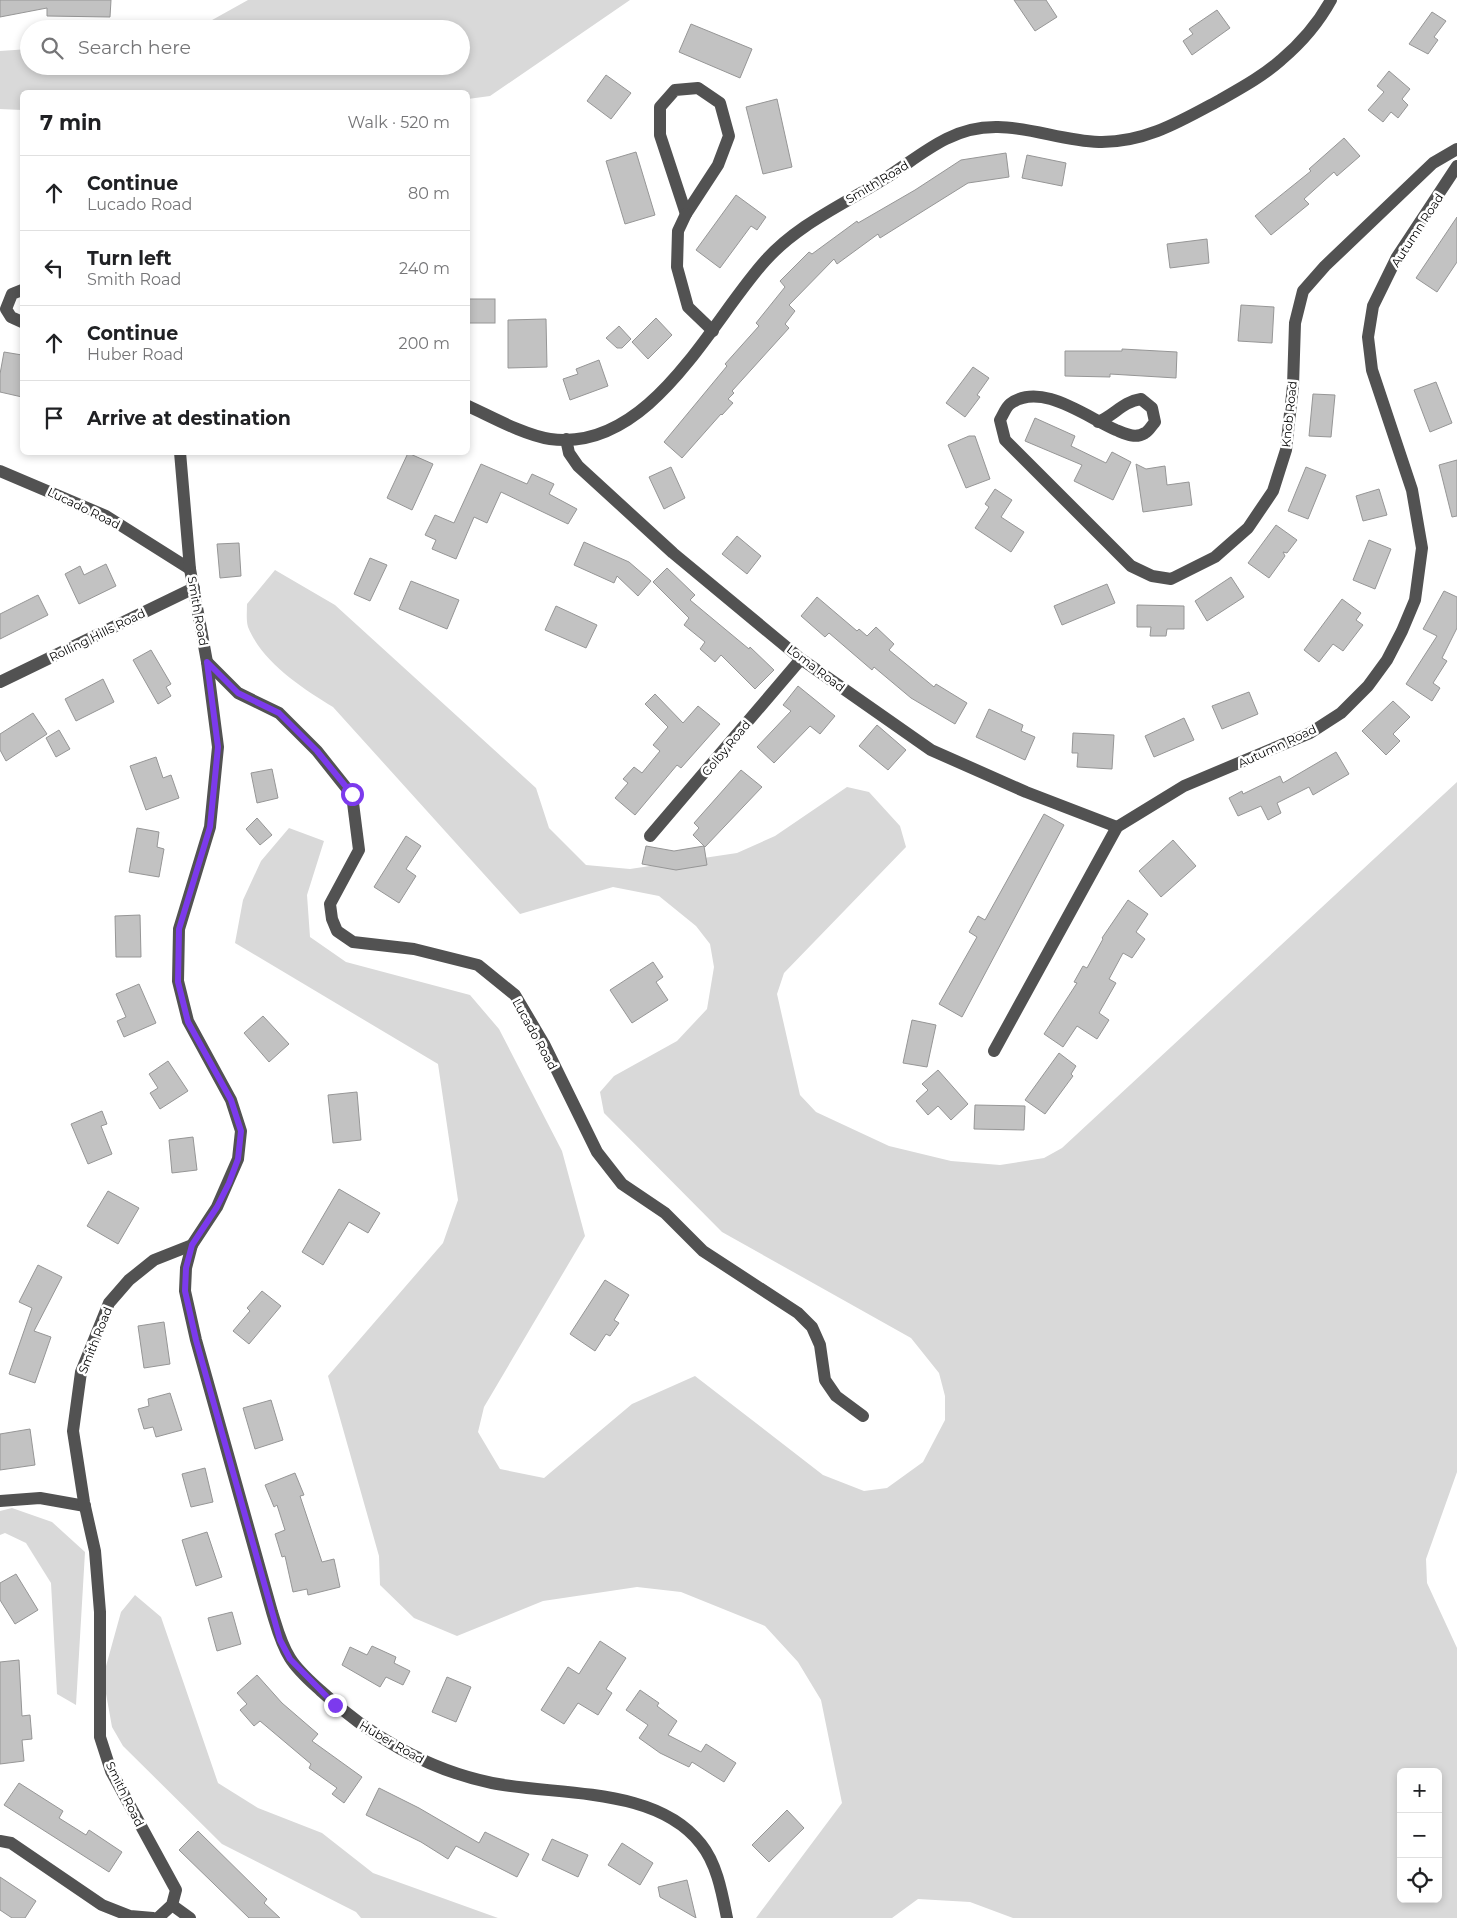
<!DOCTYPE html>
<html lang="en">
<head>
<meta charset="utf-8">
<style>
  :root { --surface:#fff; --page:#f2f2f2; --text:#202124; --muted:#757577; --line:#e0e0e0 }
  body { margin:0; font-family:Montserrat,sans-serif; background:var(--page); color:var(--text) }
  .controls { position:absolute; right:15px; bottom:15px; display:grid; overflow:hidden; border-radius:8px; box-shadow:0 2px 8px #0003 }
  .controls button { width:45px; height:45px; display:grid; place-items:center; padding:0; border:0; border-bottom:1px solid var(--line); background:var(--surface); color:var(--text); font:25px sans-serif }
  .stop { position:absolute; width:15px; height:15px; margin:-11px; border:4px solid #7c3aed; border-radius:50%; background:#fff }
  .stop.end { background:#7c3aed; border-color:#fff; box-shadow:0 1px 5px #0008 }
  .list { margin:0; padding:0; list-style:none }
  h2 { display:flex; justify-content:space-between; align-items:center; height:65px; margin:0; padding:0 20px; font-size:21px }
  h2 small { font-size:16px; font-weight:400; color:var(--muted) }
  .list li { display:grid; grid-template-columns:32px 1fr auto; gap:15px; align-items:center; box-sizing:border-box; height:75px; padding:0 20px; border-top:1px solid var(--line) }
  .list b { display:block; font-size:19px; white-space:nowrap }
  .list p { margin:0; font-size:16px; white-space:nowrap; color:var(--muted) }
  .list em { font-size:16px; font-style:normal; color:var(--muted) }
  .icon { flex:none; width:28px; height:28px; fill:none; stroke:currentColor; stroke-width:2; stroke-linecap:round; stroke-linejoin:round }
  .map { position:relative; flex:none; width:1457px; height:1918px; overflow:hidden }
  .search { position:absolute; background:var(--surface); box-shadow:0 2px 8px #0003; left:20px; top:20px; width:450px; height:55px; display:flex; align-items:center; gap:12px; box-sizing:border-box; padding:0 18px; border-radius:28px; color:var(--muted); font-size:19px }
  .panel { position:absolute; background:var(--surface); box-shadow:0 2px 8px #0003; left:20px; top:90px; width:450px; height:365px; border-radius:8px }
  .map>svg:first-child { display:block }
</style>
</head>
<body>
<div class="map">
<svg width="1457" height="1918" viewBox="0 0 1457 1918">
  <rect width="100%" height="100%" fill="#fff"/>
  <g fill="#d9d9d9" fill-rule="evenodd">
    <path d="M248 0H630L490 96 468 99V92H22V110L0 109V51L29 49V66H461V29H196Z"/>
    <path d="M275 570 335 605 536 788 549 828 586 865 630 869 737 853 775 836 847 787 869 792 900 826 906 847 784 973 777 994 800 1095 816 1112 889 1146 951 1161 1000 1165 1044 1158 1062 1148 1457 782V1472L1426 1559 1427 1583 1457 1648V1918H1013L970 1902 918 1899 892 1918H756L842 1803 821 1700 798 1662 765 1626 681 1592 637 1587 543 1601 457 1636 414 1618 380 1585 379 1556 328 1376 443 1243 458 1200 438 1064 235 943 243 900 261 861 289 828 324 841 307 895 310 937 346 962 470 995 499 1029 562 1151 585 1236 484 1407 478 1432 500 1469 544 1478 632 1404 695 1376 823 1475 864 1491 887 1488 923 1462 945 1420V1396L939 1373 911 1338 722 1232 604 1113 600 1092 614 1076 677 1041 707 1009 714 967 710 944 696 926 659 896 613 887 520 914 333 707C301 687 263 663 248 627 246 620 247 611 247 604ZM1401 1772H1438V1899H1401Z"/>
    <path d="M12 1508 52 1522 85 1552 76 1705 57 1694 51 1583 26 1543 5 1533 0 1535V1511Z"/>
    <path d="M135 1595 161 1617 218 1783 258 1808 322 1833 373 1873 498 1918H361L356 1912 222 1844 123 1746 112 1727 103 1677 121 1612Z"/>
  </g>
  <g fill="#c2c2c2" stroke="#969696">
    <path d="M0 0H111L110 17 47 16V8L0 17Z"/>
    <path d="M1014 0H1046L1057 17 1035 31Z"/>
    <path d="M1217 10 1230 28 1192 55 1183 41 1193 34 1189 29Z"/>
    <path d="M1432 12 1446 21 1434 37 1438 40 1428 54 1409 44Z"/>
    <path d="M691 24 752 49 740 78 679 52Z"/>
    <path d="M1389 71 1410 89 1402 99 1408 105 1398 118 1391 112 1383 122 1368 110 1384 92 1377 86Z"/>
    <path d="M606 75 631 93 611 119 587 101Z"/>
    <path d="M777 99 792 167 763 174 746 107Z"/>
    <path d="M1344 138 1360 156 1337 176 1334 172 1304 199 1309 204 1271 235 1255 216 1311 171 1309 169Z"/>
    <path d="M636 152 655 215 625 224 606 161Z"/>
    <path d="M1006 153 1009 177 968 183 880 238 878 234 837 264 834 259 789 305 795 311 785 324 789 328 732 391 734 393 728 399 733 403 722 415 721 414 682 458 664 442 727 366 725 364 759 326 756 323 785 287 780 281 809 252 812 254 857 221 858 223 915 190 961 160Z"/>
    <path d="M1027 155 1066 163 1062 186 1022 178Z"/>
    <path d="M736 195 766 217 757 230 751 226 720 268 696 250Z"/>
    <path d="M1457 217V262L1437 292 1416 278Z"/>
    <path d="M1207 239 1209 263 1170 268 1167 244Z"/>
    <rect x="468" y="299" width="27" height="24"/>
    <path d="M1241 305 1274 307 1272 343 1238 341Z"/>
    <path d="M656 318 672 335 648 359 632 342Z"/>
    <path d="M546 319 547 367 508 368V320Z"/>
    <path d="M619 326 631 339 622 348H617L606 338Z"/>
    <path d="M1122 349 1177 352 1176 378 1110 374V377L1065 376V351H1122Z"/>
    <path d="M4 352 22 355V397L0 392V374Z"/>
    <path d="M599 360 608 386 570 400 563 379 578 374 576 369Z"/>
    <path d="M973 367 989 378 977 395 980 397 965 417 946 403Z"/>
    <path d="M1436 382 1452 423 1430 432 1414 390Z"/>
    <path d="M1313 394 1335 395 1331 437 1309 436Z"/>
    <path d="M1035 418 1075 436 1071 446 1106 463 1112 452 1131 462 1113 500 1074 481 1082 465 1025 441Z"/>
    <path d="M969 436H975L990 479 966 488 948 445Z"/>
    <path d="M408 453 433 464 412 510 387 498Z"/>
    <path d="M1457 460V516L1452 517 1439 465Z"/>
    <path d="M481 464 527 484 532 474 554 484 549 494 577 509 568 524 501 492 487 523 474 517 456 559 432 549 436 540 425 535 435 515 454 523Z"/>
    <path d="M1136 464 1146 469 1165 466 1167 485 1189 482 1192 505 1143 512Z"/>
    <path d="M671 467 685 498 664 509 649 477Z"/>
    <path d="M1306 467 1326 475 1308 519 1288 511Z"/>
    <path d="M995 489 1012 500 1001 517 1024 532 1011 552 975 528 989 507 985 504Z"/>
    <path d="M1379 489 1387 515 1363 521 1356 496Z"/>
    <path d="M1276 525 1297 540 1287 553 1283 552 1285 556 1269 578 1248 563Z"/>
    <path d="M737 536 761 556 747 574 722 554Z"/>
    <path d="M1369 540 1391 549 1375 589 1353 580Z"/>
    <path d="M584 542 629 562 651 581 638 596 617 576 614 583 574 565Z"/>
    <path d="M239 543 241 576 220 578 217 544Z"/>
    <path d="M370 558 387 565 370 601 354 594Z"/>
    <path d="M106 564 116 586 79 604 65 574 80 566 84 575Z"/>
    <path d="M667 568 695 595 690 600 749 649 750 647 774 670 755 689 721 655 715 662 700 649 705 642 684 625 689 618 653 582Z"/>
    <path d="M1231 577 1244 597 1207 621 1195 601Z"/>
    <path d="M411 581 459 600 447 629 399 609Z"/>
    <path d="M1107 584 1115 603 1062 625 1054 606Z"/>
    <path d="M1444 591 1457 597V628L1442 658 1447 661 1433 683 1440 688 1432 701 1406 684 1437 636 1423 629Z"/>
    <path d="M38 595 48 615 0 639V614Z"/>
    <path d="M817 597 857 631 859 629 867 636 876 627 894 644 889 650 934 687 936 684 967 703 955 724 911 698 874 667 872 670 829 633 825 637 801 616Z"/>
    <path d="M1342 599 1361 613 1356 620 1363 625 1343 651 1333 644 1319 662 1304 650Z"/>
    <path d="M1137 605 1184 606V629H1167L1166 636H1150L1151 627H1137Z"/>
    <path d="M556 606 597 625 586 648 545 630Z"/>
    <path d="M151 650 171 684 166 687 171 696 158 704 133 660Z"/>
    <path d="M103 679 114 702 76 721 65 699Z"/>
    <path d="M798 686 835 716 820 734 810 726 774 763 757 747 791 711 783 705Z"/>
    <path d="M1249 692 1258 714 1222 729 1212 706Z"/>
    <path d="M655 694 683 723 698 706 720 724 681 768 677 765 635 815 615 798 628 783 623 779 634 767 642 773 660 751 653 745 668 727 645 704Z"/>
    <path d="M1393 701 1410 717 1393 734 1400 741 1386 755 1362 731Z"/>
    <path d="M989 709 1023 725 1021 731 1035 737 1025 760 976 737Z"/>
    <path d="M33 713 47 734 6 761 0 750V734Z"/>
    <path d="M1184 718 1194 740 1154 757 1145 736Z"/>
    <path d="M877 725 906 750 888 770 859 746Z"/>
    <path d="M59 730 70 749 56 757 46 738Z"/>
    <path d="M1073 733 1114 735 1112 769 1077 767 1078 753H1072Z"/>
    <path d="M1336 752 1349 774 1313 795 1309 787 1277 803 1281 813 1268 820 1261 806 1238 816 1229 798 1242 791 1243 794 1280 776 1283 783Z"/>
    <path d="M156 757 163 778 171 775 179 798 146 810 130 766Z"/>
    <path d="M272 769 278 798 257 803 251 773Z"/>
    <path d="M741 770 762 787 705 847 693 835 699 828 694 823Z"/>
    <path d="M1044 814 1064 825 962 1017 939 1004 977 937 969 932 978 916 985 920Z"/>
    <path d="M257 818 272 835 260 845 246 829Z"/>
    <path d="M137 828 159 832 157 847 164 849 159 877 129 872Z"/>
    <path d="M406 836 421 846 406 869 416 876 399 903 374 887Z"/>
    <path d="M1173 840 1196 866 1161 897 1139 871Z"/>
    <path d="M646 846 674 851 704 846 707 865 676 870 642 864Z"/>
    <path d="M1128 900 1148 914 1136 932 1145 939 1132 958 1123 953 1109 979 1116 983 1099 1013 1109 1020 1097 1039 1077 1026 1063 1047 1044 1034 1077 983 1074 982 1083 966 1087 968 1103 939 1102 938Z"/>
    <path d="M140 915 141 957H116L115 916Z"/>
    <path d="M653 962 663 977 656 982 668 1000 632 1023 610 990Z"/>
    <path d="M139 984 156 1023 124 1037 117 1021 126 1017 116 994Z"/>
    <path d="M263 1016 289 1044 269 1062 244 1033Z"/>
    <path d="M912 1020 936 1025 927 1067 903 1063Z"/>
    <path d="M1059 1053 1076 1066 1071 1074 1073 1076 1045 1114 1025 1100Z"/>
    <path d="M168 1061 188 1091 160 1109 150 1093 158 1088 149 1074Z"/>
    <path d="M938 1070 968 1104 951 1120 938 1106 928 1115 916 1101 928 1090 922 1084Z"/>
    <path d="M357 1092 361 1140 333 1143 328 1095Z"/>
    <path d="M975 1105 1025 1106 1024 1130 974 1129Z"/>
    <path d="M102 1111 107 1124 101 1126 112 1154 88 1164 71 1124Z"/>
    <path d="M193 1137 197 1170 172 1173 169 1140Z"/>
    <path d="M339 1189 380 1213 368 1233 349 1222 323 1265 302 1252Z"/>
    <path d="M108 1191 139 1208 118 1244 87 1226Z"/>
    <path d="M38 1265 62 1277 34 1331 51 1337 35 1383 9 1374 32 1308 19 1302Z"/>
    <path d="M605 1280 629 1295 614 1320 619 1323 610 1336 606 1334 595 1351 570 1334Z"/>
    <path d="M262 1291 281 1306 249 1344 233 1331 250 1311 247 1308Z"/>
    <path d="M164 1322 170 1364 144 1368 138 1326Z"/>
    <path d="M170 1393 182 1430 156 1437 153 1427 144 1429 138 1409 149 1406 148 1399Z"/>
    <path d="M271 1400 283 1440 255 1449 243 1408Z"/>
    <path d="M30 1429 35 1465 0 1470V1434Z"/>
    <path d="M205 1468 213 1502 191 1507 182 1474Z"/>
    <path d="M295 1473 304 1495 300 1496 322 1562 334 1559 340 1587 308 1595 307 1589 293 1592 285 1556 282 1557 275 1534 285 1530 277 1505 274 1507 265 1485Z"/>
    <path d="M207 1532 222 1577 196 1586 182 1540Z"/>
    <path d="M16 1574 38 1610 15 1624 0 1600V1583Z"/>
    <path d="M232 1612 241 1644 217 1651 208 1618Z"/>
    <path d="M600 1641 626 1658 606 1689 612 1693 598 1715 578 1703 564 1724 541 1710 568 1667 579 1674Z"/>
    <path d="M372 1646 396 1657 394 1663 410 1671 403 1685 386 1677 380 1687 342 1665 350 1647 367 1655Z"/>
    <path d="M19 1660 22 1716 30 1715 32 1739 22 1740 24 1761 0 1764V1662Z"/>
    <path d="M257 1675 282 1703 318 1734 312 1741 362 1777 344 1803 332 1794 337 1788 309 1768 311 1764 260 1721 254 1726 240 1710 247 1704 237 1693Z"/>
    <path d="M447 1677 471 1687 456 1722 432 1712Z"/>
    <path d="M640 1690 659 1703 657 1706 677 1721 668 1735 701 1752 706 1744 736 1763 724 1782 692 1762 689 1767 660 1753 639 1738 648 1725 626 1710Z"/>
    <path d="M19 1783 63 1811 59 1818 86 1835 89 1830 122 1852 109 1872 4 1805Z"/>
    <path d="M379 1788 419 1808 479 1843 485 1832 529 1854 517 1877 456 1846 448 1859 421 1842 366 1815Z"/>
    <path d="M787 1810 804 1828 769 1862 752 1845Z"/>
    <path d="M198 1831 267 1899 264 1903 280 1918H249L179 1850Z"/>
    <path d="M552 1839 588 1855 578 1877 542 1860Z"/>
    <path d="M622 1843 653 1863 640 1885 608 1865Z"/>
    <path d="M0 1877 36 1901 25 1918H12L0 1910Z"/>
    <path d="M687 1880 696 1918 660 1897 658 1887Z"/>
  </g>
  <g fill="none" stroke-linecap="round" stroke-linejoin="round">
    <g stroke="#525252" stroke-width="12">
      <path d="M698 88 720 103 729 136 718 165 686 214 660 135V107L675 90Z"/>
      <path d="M686 214 678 231 677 267 688 307 713 331"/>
      <path d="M22 290 12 294 6 309 11 317 22 322"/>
      <path d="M468 406C492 417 524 435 550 439 650 453 710 322 765 261 798 224 843 205 884 179 905 166 924 150 946 139 999 111 1046 140 1099 142 1145 143 1181 121 1220 100 1241 88 1263 76 1281 60 1300 44 1319 22 1331 0"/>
      <path d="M1098 422C1115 415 1122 402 1141 399L1152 408 1155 422C1152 425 1149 431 1145 433 1135 439 1126 434 1116 430 1086 417 1041 381 1010 404 1006 407 1003 415 1000 420L1005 440 1131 566 1152 576 1171 579 1215 557 1248 528 1273 491 1286 450 1293 386 1295 323 1303 291 1325 266 1433 163 1457 149"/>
      <path d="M566 439 569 453 578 466 673 553 801 659 931 750 1026 792 1117 827"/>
      <path d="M0 471 106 516 190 569"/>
      <path d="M207 662 238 693 279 713 317 751 352 795 359 850 330 904 332 919 337 931 353 942 414 949 478 965 515 995 544 1044 597 1152 622 1184 665 1213 703 1251 798 1313 812 1327 820 1345 825 1380 836 1396 863 1416"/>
      <path d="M0 682 194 588"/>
      <path d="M650 836 801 659"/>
      <path d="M994 1051 1117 827 1184 786 1310 733 1341 713 1368 686 1387 660 1402 631 1415 600 1422 548 1412 490 1372 370 1368 337 1373 306 1397 257 1457 166"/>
      <path d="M192 1245 186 1268 185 1291 196 1340 272 1612C277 1628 281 1644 290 1658 298 1671 310 1681 321 1691 368 1735 428 1770 492 1783 558 1796 656 1786 701 1844 717 1864 722 1893 727 1918"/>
      <path d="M0 1501 40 1498 85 1506"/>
      <path d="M0 1841 11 1843 102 1905 130 1916 153 1918"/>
      <path d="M172 1905 190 1918"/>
      <path d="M158 1918 172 1905 176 1890 111 1771 100 1737V1612L95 1551 84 1502 73 1431 81 1372 109 1303 129 1280 154 1260 192 1245 217 1207 238 1159 241 1131 231 1100 188 1021 178 981 179 929 210 827 218 747 207 662 190 569 180 452"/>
    </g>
  </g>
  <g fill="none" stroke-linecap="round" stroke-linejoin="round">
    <path stroke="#7c3aed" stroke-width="6" d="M335 1705 290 1659 280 1640 196 1340 185 1291 186 1268 192 1245 217 1207 229 1183 238 1159 241 1131 231 1100 188 1022 178 982 179 929 210 827 218 747 207 662 238 693 279 713 317 751 352 794"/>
  </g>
  <g text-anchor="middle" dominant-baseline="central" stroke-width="5" stroke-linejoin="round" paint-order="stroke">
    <g font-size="12" fill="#000" stroke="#fff">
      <text transform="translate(877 182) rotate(-31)">Smith Road</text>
      <text transform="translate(1417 230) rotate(-57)">Autumn Road</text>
      <text transform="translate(1289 414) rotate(-84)">Knob Road</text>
      <text transform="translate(84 508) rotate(26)">Lucado Road</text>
      <text transform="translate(198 611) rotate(80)">Smith Road</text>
      <text transform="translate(97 635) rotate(-26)">Rolling Hills Road</text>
      <text transform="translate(816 668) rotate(37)">Loma Road</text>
      <text transform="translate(1277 746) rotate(-25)">Autumn Road</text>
      <text transform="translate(726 748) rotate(-50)">Colby Road</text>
      <text transform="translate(535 1034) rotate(61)">Lucado Road</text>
      <text transform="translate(95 1340) rotate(-68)">Smith Road</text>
      <text transform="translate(392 1742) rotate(30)">Huber Road</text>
      <text transform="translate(125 1794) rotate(64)">Smith Road</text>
    </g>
  </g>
</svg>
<div class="controls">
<button>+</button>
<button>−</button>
<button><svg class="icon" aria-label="locate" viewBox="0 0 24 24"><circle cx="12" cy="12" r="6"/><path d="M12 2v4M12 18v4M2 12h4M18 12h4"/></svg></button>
</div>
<div class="stop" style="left:352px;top:794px"></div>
<div class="stop end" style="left:335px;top:1705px"></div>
<div class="search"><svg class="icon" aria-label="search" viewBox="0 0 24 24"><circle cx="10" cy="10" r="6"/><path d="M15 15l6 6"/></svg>Search here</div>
<section class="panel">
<h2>7 min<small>Walk · 520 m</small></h2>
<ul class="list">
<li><svg class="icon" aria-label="ahead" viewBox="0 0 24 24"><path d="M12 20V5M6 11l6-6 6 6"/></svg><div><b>Continue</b><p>Lucado Road</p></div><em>80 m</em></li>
<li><svg class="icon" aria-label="left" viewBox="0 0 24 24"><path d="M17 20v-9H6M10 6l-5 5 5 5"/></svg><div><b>Turn left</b><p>Smith Road</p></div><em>240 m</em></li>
<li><svg class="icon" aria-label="ahead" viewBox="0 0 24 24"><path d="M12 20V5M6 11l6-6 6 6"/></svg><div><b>Continue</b><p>Huber Road</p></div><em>200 m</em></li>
<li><svg class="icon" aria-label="arrive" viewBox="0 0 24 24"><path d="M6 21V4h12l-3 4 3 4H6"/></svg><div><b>Arrive at destination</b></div></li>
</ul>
</section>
</div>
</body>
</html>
